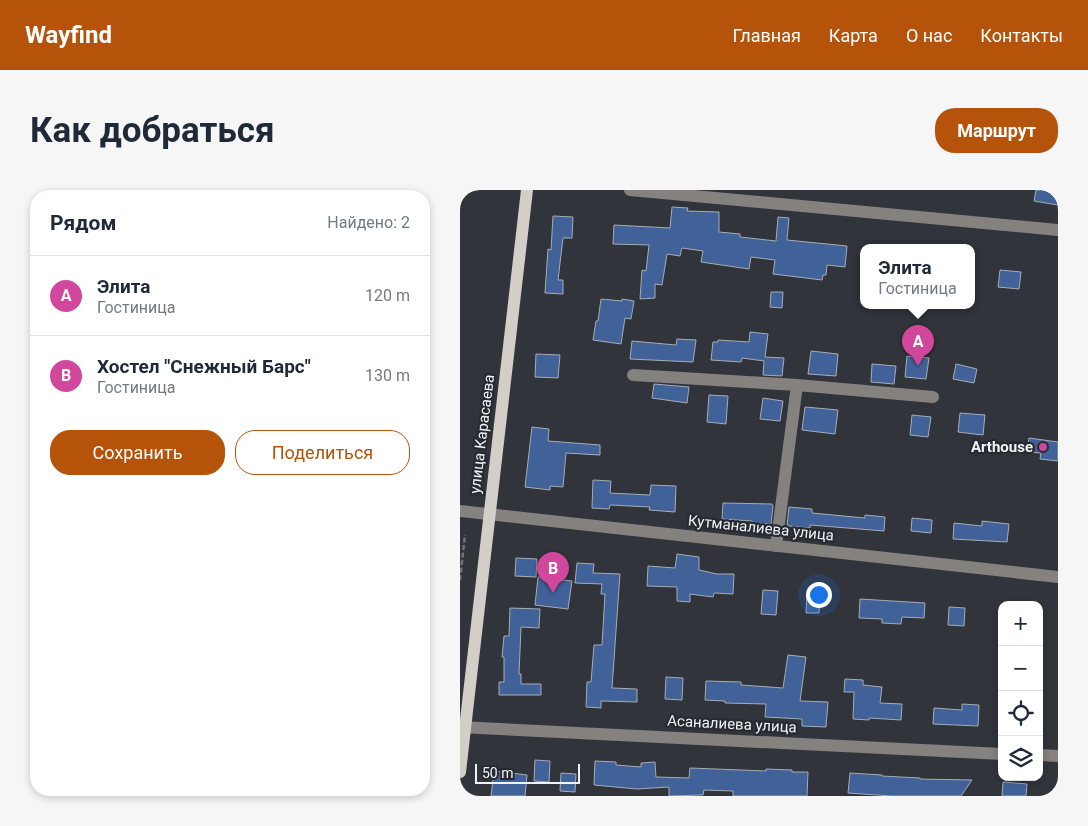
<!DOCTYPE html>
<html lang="ru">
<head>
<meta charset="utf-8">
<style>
  :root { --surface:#fff; --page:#f6f6f7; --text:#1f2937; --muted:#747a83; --line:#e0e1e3; --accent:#b45309 }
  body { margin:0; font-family:Roboto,sans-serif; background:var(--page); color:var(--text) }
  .controls { position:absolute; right:15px; bottom:15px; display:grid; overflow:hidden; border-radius:10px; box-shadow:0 2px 8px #0003 }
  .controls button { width:45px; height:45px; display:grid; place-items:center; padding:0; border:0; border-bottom:1px solid var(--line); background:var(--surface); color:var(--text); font:25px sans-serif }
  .scale { position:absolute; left:15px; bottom:12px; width:105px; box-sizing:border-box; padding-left:5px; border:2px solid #f0f3f6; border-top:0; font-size:14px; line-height:18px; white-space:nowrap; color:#f0f3f6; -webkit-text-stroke:4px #272a30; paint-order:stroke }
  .you { position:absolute; left:358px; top:404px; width:18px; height:18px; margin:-12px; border:4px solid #fff; border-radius:50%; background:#1a73e8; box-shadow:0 0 0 8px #1a73e833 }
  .badge { display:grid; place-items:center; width:32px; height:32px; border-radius:50%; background:var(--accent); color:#fff; font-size:16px; font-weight:700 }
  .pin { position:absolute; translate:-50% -41px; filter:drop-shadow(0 1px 2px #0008) }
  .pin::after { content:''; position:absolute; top:26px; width:18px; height:15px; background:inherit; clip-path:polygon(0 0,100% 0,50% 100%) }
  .popup { position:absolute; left:400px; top:54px; width:115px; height:65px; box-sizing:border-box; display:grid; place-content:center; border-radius:10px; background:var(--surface); filter:drop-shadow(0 1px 4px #0005); font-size:16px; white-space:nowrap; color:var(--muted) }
  .popup b { font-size:19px; color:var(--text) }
  .popup::after { content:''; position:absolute; left:50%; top:100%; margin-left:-10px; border:10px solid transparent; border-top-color:var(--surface) }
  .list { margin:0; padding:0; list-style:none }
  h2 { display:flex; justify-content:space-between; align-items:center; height:65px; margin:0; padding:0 20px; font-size:21px }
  h2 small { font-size:16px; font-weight:400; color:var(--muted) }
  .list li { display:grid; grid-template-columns:32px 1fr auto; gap:15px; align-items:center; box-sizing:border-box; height:80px; padding:0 20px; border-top:1px solid var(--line) }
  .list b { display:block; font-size:19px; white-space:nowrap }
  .list p { margin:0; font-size:16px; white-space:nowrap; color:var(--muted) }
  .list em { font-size:16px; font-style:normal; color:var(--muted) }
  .actions { display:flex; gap:10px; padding:15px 20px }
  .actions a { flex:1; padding:11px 0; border:1px solid var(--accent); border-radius:20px; text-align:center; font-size:18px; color:var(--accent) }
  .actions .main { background:var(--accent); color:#fff }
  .icon { flex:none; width:28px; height:28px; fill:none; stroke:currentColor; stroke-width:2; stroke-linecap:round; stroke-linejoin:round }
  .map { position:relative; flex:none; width:598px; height:606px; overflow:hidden; border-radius:20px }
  header { display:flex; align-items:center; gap:30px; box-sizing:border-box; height:70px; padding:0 25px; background:var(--accent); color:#fff }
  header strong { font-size:24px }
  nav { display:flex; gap:28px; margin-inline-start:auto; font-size:18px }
  .intro { display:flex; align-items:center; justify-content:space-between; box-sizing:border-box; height:120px; padding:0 30px }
  h1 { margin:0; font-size:35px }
  .button { padding:12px 22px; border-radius:20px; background:var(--accent); color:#fff; font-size:18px; font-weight:700 }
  main { display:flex; gap:30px; padding:0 30px }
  aside { flex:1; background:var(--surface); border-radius:20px; box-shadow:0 2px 8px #0003 }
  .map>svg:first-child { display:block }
</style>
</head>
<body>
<header>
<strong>Wayfind</strong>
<nav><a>Главная</a><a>Карта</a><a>О нас</a><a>Контакты</a></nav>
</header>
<div class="intro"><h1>Как добраться</h1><a class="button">Маршрут</a></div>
<main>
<aside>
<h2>Рядом<small>Найдено: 2</small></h2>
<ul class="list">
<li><span class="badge" style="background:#d1479c">A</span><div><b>Элита</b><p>Гостиница</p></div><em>120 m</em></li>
<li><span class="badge" style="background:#d1479c">B</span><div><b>Хостел &quot;Снежный Барс&quot;</b><p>Гостиница</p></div><em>130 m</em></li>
</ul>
<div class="actions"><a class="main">Сохранить</a><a>Поделиться</a></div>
</aside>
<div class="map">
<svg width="598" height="606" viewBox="0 0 598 606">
  <rect width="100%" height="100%" fill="#31343a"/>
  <g fill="#416299" stroke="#a8acb3">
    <path d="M576 0H598V15L574 11Z"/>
    <path d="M212 17 228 18 227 21 259 22V42L280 44V47L316 51 318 27 329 28 327 50 387 56 385 77 367 75 366 85H363L362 90 313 84 315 70 291 67 289 79 241 72 243 61 222 58 220 66 207 64 202 95 195 94V108L180 109 182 80 186 81 189 55 153 54 154 35 210 38Z"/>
    <path d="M93 26 113 27 112 48H103L98 90H103V104L85 103 88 59 91 60Z"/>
    <path d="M540 80 561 82 559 99 538 97Z"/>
    <path d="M311 102H323L322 118 310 117Z"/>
    <path d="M141 109 162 111V109L174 111 171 129 165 128 161 154 133 150 136 131H138Z"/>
    <path d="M290 142 308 144 305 167 324 168 322 186 303 185 304 171 282 168 281 172 251 170 253 152H258V150L289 152Z"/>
    <path d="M217 149 236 150 233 172 170 169 172 151 216 155Z"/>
    <path d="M351 161 378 164 376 186 348 184Z"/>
    <path d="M76 164 100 165 98 188 75 187Z"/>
    <path d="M447 166 469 168 466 189 445 187Z"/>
    <path d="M412 174 436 176 434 194 411 192Z"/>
    <path d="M496 174 517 179 514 193 493 189Z"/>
    <path d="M194 194 229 197 227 213 192 208Z"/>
    <path d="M249 205 268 206 266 234 247 232Z"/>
    <path d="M303 208 323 211 320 231 300 229Z"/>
    <path d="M345 217 378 220 375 244 342 240Z"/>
    <path d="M500 223 525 225 523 245 498 242Z"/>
    <path d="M452 225 471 227 468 247 450 245Z"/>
    <path d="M72 237 89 239 88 251 140 255V265L106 263 103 297 90 296V300L65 297Z"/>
    <path d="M569 248 598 252V271L580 269 581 263 567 262Z"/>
    <path d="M133 290 151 291 150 303 190 305 191 295 216 296 215 322 189 320 190 317 150 315 149 319 132 318Z"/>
    <path d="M263 313 312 314 313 316 311 334 292 333V331L262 329Z"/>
    <path d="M329 317 352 319V323L405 328V325L425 327 424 341 350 335V338L329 336 327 335Z"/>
    <path d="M452 328 472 330 471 343 451 341Z"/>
    <path d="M522 331 549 334 547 352 493 349 494 333 522 336Z"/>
    <path d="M217 364 239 367V380L257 384H274L273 404 254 403 253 407 230 404V412L217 411V397L187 396 188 376 215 378Z"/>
    <path d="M56 368 77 369 76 387 55 386Z"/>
    <path d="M117 373 134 374 133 383 160 384 152 498 177 499V512L141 511V518L126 517 127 492H131L134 455H142L145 404H141L142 394 115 393Z"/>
    <path d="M78 387 112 391 108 419 75 415Z"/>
    <path d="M303 400 318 401 316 425 301 424Z"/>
    <path d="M347 405 360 406 359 423H346Z"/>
    <path d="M400 409 465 413 464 428 442 427 441 434 422 433V429L399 428Z"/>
    <path d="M489 417 505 418 504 436 488 435Z"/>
    <path d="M50 418 80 419 79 438 61 437 59 484H61V494H81V505H39V492H44V467H42L44 446H49Z"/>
    <path d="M328 465 346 467 340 511 368 512 366 537 342 536V529L305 527 306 514 265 513V511L245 510 246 491 281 492V495L323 498Z"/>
    <path d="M206 487 223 488 222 510 205 509Z"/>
    <path d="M385 489 403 490V495L422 497 420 513 442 514 441 530 409 528V530L393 529 394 502H384Z"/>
    <path d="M502 514 519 515 518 536 473 534 474 518 502 520Z"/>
    <path d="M75 570 90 571 89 592 74 591Z"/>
    <path d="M135 571 156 572V575L181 577V573L195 572 196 587 229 588 230 578 306 581V579L332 580V582H348L347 606H273V601L244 600 243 605 209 606V597L177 599 134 595Z"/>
    <path d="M34 581 67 585 65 606H31Z"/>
    <path d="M101 583 116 584 115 602 100 601Z"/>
    <path d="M390 583 422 585V586L460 588V589L512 590 501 606H432L388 603Z"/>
    <path d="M543 592 567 594 566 606H542Z"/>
  </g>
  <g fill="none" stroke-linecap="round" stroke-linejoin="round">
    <path stroke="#707378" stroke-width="2.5" stroke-dasharray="5 2.5" stroke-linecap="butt" d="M0 390 5 345"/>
    <g stroke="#84817f" stroke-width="12">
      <path d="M170 0 598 40"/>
      <path d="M173 185 337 195"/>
      <path d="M0 321 598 387"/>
      <path d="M316 356 337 195 473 207"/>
      <path d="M0 537 542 564"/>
      <path d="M579 565 598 566"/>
    </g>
    <path stroke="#d4cec9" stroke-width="12" d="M0 582 67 0"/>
  </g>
  <circle fill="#d1479c" stroke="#272a30" stroke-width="2" cx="583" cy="257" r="5"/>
  <g text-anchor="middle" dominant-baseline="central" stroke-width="4.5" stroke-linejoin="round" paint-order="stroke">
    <g font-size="15" fill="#f0f3f6" stroke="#272a30">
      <text transform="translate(22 244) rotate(-83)">улица Карасаева</text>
      <text transform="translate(301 338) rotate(6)">Кутманалиева улица</text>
      <text transform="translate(272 534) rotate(3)">Асаналиева улица</text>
    </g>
    <g font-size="15" font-weight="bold" fill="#f0f3f6" stroke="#272a30" text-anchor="end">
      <text x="573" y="257">Arthouse</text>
    </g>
  </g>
</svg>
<div class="controls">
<button>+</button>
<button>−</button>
<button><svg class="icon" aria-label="locate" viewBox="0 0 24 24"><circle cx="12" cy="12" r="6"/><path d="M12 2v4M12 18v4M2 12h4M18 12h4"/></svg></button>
<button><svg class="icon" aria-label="layers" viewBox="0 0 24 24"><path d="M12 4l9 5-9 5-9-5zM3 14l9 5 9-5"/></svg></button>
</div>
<div class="scale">50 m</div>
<div class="you"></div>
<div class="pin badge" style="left:458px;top:176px;background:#d1479c">A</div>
<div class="popup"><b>Элита</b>Гостиница</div>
<div class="pin badge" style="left:93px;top:403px;background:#d1479c">B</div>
</div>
</main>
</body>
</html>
